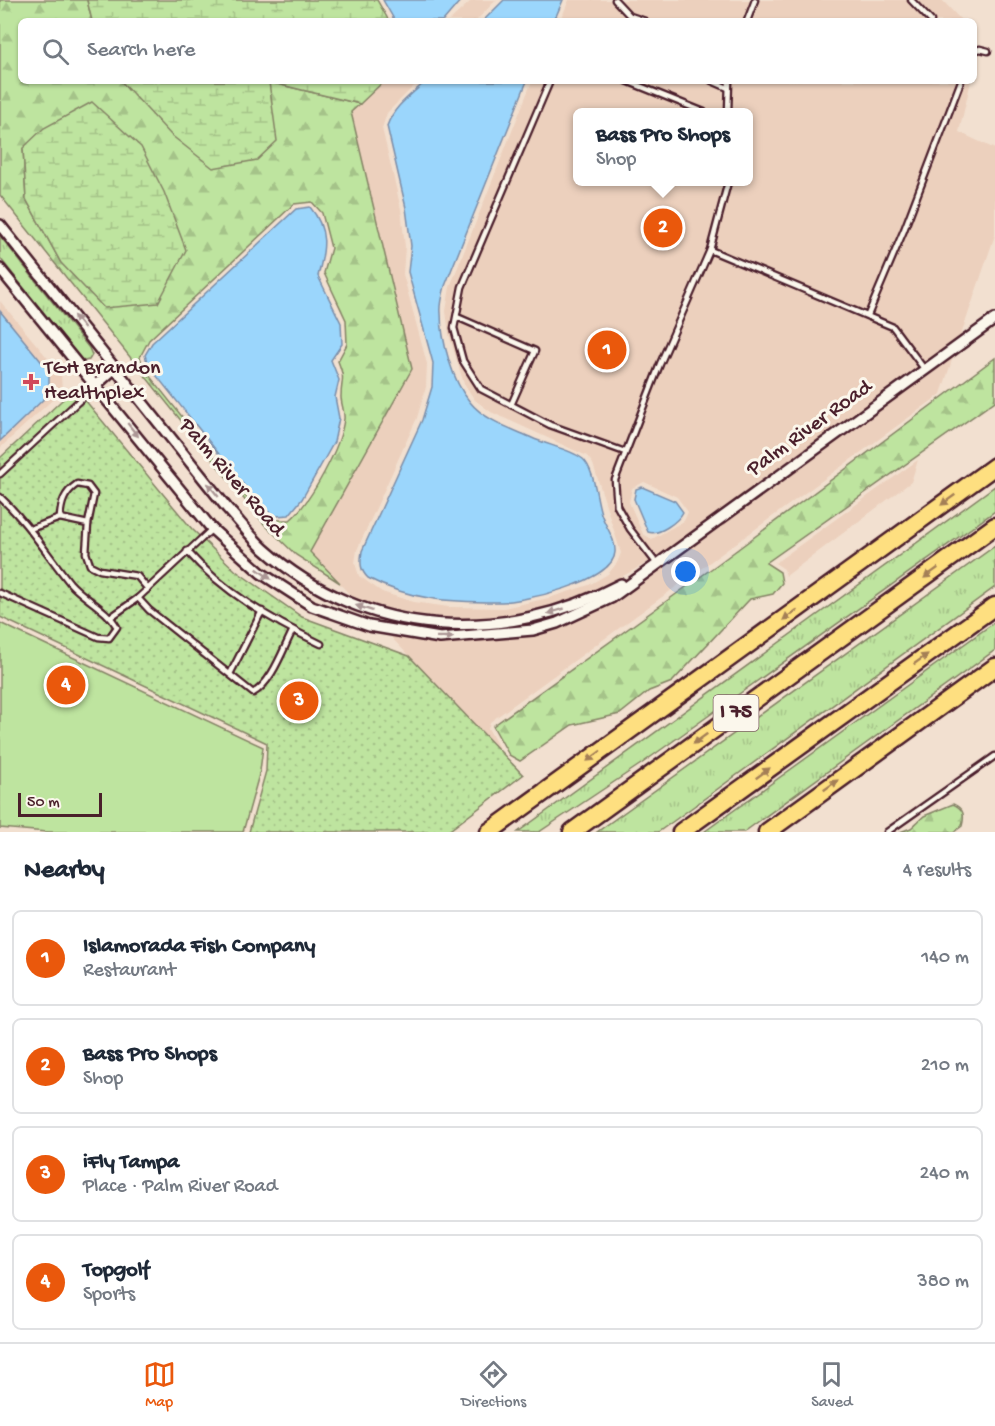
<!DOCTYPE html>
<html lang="en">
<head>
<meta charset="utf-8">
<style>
  :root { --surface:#fff; --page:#f6f6f7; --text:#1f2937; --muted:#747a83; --line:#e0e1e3; --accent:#ea580c }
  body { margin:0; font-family:"Gochi Hand",sans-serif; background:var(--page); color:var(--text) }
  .scale { position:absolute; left:18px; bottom:15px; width:84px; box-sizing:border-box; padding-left:6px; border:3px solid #4a1f2b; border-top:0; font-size:16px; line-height:21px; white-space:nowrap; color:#4a1f2b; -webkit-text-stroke:4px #fbf7ec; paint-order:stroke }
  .you { position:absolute; left:686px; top:572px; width:21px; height:21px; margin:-15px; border:4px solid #fff; border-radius:50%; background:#1a73e8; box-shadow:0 0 0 9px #1a73e833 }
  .badge { display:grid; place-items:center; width:39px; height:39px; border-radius:50%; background:var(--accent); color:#fff; font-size:20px; font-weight:700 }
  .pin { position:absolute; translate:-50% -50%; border:3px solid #fff; box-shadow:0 2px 6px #0006 }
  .popup { position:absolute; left:573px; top:108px; width:180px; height:78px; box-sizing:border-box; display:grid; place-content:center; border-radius:9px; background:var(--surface); filter:drop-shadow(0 2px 4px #0005); font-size:20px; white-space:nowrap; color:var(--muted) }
  .popup b { font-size:22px; color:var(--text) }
  .popup::after { content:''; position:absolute; left:50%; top:100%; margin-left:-12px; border:12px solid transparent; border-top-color:var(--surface) }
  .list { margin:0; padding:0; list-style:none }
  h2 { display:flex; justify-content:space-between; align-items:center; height:78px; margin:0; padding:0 24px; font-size:26px }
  h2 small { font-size:20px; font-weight:400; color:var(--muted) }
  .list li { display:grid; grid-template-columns:39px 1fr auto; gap:18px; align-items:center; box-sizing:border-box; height:96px; margin:0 12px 12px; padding:0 12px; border:2px solid var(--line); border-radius:9px }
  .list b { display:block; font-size:22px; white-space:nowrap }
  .list p { margin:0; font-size:20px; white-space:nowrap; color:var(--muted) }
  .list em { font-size:20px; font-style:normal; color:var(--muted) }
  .icon { flex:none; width:33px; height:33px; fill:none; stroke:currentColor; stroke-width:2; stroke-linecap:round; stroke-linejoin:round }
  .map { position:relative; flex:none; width:995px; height:832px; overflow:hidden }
  .search { position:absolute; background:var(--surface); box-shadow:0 2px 4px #0004; left:18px; right:18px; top:18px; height:66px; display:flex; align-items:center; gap:15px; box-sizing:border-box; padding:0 21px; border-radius:9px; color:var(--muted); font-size:22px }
  .sheet { height:510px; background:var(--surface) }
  nav { display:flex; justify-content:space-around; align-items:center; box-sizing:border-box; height:84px; border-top:2px solid var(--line); background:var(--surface); font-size:16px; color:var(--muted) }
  nav a { display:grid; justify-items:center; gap:3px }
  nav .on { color:var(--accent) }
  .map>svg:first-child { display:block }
</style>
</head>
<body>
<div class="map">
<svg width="995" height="832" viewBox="0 0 995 832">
  <defs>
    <pattern id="grass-tufts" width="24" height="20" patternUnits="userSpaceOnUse" patternTransform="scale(1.5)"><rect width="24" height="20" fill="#bee49f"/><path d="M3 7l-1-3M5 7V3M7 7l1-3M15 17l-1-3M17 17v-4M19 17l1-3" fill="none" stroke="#a5c389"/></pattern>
    <pattern id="forest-firs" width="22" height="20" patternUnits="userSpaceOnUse" patternTransform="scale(1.5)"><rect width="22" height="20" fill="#bee49f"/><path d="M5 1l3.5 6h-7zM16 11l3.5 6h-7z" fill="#a5c389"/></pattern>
    <pattern id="wetland-marsh" width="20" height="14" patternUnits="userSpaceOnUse" patternTransform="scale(1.5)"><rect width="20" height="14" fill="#bee49f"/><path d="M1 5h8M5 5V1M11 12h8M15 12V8" fill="none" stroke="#a5c389"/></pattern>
    <pattern id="park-dots" width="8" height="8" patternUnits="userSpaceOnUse" patternTransform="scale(1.5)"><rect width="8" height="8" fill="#bee49f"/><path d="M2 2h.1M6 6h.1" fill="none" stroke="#a5c389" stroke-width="1.8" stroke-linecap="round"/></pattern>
  </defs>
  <rect width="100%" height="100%" fill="#f2e0d0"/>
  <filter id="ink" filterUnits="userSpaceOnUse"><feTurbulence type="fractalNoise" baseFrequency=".0167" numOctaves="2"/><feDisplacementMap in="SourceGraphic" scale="12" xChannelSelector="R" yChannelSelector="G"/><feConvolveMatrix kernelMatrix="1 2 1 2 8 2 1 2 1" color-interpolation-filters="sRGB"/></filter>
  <g filter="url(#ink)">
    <g fill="#ecd0bd" fill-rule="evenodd">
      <path d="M472 0H496L476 21H449Z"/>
      <path d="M569 0H942L962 21H560Z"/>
      <path d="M384 81H419L387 113 382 128 401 209 405 247 403 274 427 364 426 387 417 418 357 550 355 563 359 576 382 592 413 602 449 607 504 608 549 598 589 585 608 574 617 563 621 553 593 464 587 456 491 412 475 400 464 384 449 335 446 311 450 287 532 81H971L959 132 995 149V235L960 338 654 559 592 593 548 607 501 616 466 619 424 618 361 601 352 597 310 552 412 369 351 112ZM578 112H748V182H578ZM644 482 677 497 688 512 684 521 652 539 643 534 629 502 632 488Z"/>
      <path d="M0 301 61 374 62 391 0 448Z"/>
      <path d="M953 357 941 394 490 722 488 728 502 754 390 636 438 644 534 636 559 629 613 603Z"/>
      <path d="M918 460 911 482 786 576 784 569 775 563Z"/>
    </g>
    <g fill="url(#grass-tufts)" stroke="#848265" stroke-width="1.5">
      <path d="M0 236 89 348 92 355 89 360 84 361 79 357 0 258Z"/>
      <path d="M995 486V511L641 764 539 832H518Z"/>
      <path d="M995 546V587L675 820 658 832H597Z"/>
      <path d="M995 622V650L744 832H704Z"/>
    </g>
    <g fill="url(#forest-firs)" stroke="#848265" stroke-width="1.5" fill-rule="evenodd">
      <path d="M0 0H87L92 21H21V81H121L128 90 269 82 360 104 351 112 412 369 310 552 340 583 296 555 264 524 0 195ZM23 148 61 263 26 199ZM312 202 322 213 331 248 324 273 346 320 347 344 338 361C346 382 341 378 341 397 341 404 345 412 344 419 341 447 311 502 290 520H273L258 512 144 369 140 357 149 340 294 204Z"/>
      <path d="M995 358V401L766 563 780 572 782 583 773 594 750 599 672 682 649 691 620 714 572 725 520 761 509 755 493 726 718 564Z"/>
      <path d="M953 804C964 809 965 815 962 826L954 832H900L911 828 924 816Z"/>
    </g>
    <g fill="url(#wetland-marsh)" stroke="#848265" stroke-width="1.5">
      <path d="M87 0H377L389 21H92Z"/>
      <path d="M121 81H384L360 104 269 82 277 141 257 160 213 168 171 135Z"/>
      <path d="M92 102 141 147 164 192 186 250 158 303 104 308 61 263 26 199 23 148 44 128Z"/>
    </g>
    <path fill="url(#park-dots)" stroke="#848265" stroke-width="1.5" d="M75 388 192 529 236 571 302 617 409 656 523 775 447 832H249L266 771 267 743 0 617V458Z"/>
    <path fill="#bee49f" stroke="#848265" stroke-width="1.5" d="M0 623 263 747 260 771 243 832H47L0 828Z"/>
    <g fill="#9bd6fc" stroke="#7b8da8" stroke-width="1.5">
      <path d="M383 0H461L443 21H395Z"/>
      <path d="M504 0H563L554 21H483Z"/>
      <path d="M426 81H527L445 286C443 294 440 304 441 313 441 340 452 381 470 402 484 420 512 429 532 438 547 445 570 449 583 459 594 469 596 496 600 510 603 524 616 538 615 552 614 582 520 603 496 602 450 602 409 600 368 578 360 570 360 563 362 551L422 420 432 387 433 363 408 272 411 246 406 208 387 126C394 106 411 95 426 81Z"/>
      <path d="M310 207C329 230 325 250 318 276L341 323 342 344 331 360 339 380 335 397 339 418 334 442 302 499 289 515 276 516 262 508 148 365 145 355 152 343 296 209Z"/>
      <path d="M0 311 49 371V394L0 441Z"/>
      <path d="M642 487 675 501 683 512C678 522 658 536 648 532L634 499 636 489Z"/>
    </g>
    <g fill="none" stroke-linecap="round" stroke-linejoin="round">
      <defs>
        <g id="lane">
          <path d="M615 0 630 16 645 21"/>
          <path d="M911 0 931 21"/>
          <path d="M747 21 755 0"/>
          <path d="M974 51 980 49 988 51"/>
          <path d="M550 81 462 287 454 328 463 361 481 389 550 425 625 452"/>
          <path d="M627 81 704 112"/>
          <path d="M712 81 728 88"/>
          <path d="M728 112 729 81"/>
          <path d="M710 250 893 327 925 370"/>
          <path d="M868 315 904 230 961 81"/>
          <path d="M457 317 535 351 511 405"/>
          <path d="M0 474 95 386"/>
          <path d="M0 497C27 522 47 554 70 583 84 599 107 609 117 627L109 638 98 637 0 593"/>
          <path d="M60 518C61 503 64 493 77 484L88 486 94 494 88 524"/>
          <path d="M30 529 60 518 88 524 86 553 90 565 100 570 137 576 148 589"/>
          <path d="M187 551C223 592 273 621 321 644"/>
          <path d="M657 564 630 529 617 506 615 480 660 364 710 250 728 182"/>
          <path d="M138 598 149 610 253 693C272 683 283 649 293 630"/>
          <path d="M111 617 138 598 212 529"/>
          <path d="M230 674 262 611"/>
          <path d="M887 832 995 756"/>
        </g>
        <g id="street">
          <path d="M0 225 227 508C239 521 251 537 264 549 365 639 504 646 621 584"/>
          <path d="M0 269 212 529 261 573 312 606 369 626 440 638 533 630 557 623 611 598 995 319"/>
          <path d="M96 385 115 368"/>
        </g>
        <g id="highway">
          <path d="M489 832 995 466"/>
          <path d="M572 832 995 526"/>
          <path d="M681 832 995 606"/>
          <path d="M767 832 995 667"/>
        </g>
      </defs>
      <use href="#lane" stroke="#4a1f2b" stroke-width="9"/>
      <use href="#street" stroke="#4a1f2b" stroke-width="14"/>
      <use href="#highway" stroke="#4a1f2b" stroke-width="21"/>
      <use href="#lane" stroke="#fbf7ec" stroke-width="4.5"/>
      <use href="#street" stroke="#fbf7ec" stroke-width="9"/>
      <use href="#highway" stroke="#fedf80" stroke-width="16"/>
    </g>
    <defs><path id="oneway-solid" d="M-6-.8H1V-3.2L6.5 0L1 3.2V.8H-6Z" transform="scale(1.5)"/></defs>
    <g fill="#ab9695">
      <use href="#oneway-solid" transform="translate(79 322) rotate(-129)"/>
      <use href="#oneway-solid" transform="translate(133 430) rotate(51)"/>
      <use href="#oneway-solid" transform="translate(213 490) rotate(-129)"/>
      <use href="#oneway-solid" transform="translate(264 574) rotate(36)"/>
      <use href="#oneway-solid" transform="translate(364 608) rotate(-162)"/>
      <use href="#oneway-solid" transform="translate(556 611) rotate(164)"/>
      <use href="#oneway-solid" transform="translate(445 637) rotate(1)"/>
    </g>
    <g fill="#a47f56">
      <use href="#oneway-solid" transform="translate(948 500) rotate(144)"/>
      <use href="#oneway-solid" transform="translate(931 573) rotate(144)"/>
      <use href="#oneway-solid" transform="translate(790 615) rotate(144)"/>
      <use href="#oneway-solid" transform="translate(921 659) rotate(-36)"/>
      <use href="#oneway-solid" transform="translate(700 739) rotate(144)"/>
      <use href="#oneway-solid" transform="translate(594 756) rotate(144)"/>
      <use href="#oneway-solid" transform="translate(763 773) rotate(-36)"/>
      <use href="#oneway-solid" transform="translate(831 785) rotate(-36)"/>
    </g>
  </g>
  <path fill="#d1495b" stroke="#fbf7ec" stroke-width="2" d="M28 373h6v6h6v6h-6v6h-6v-6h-6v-6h6z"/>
  <g text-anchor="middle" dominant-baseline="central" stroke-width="6" stroke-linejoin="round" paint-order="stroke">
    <rect fill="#fbf7ec" stroke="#7f6065" stroke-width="1.5" x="713.5" y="695" width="45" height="36" rx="4.5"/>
    <g font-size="21" font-weight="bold" fill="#4a1f2b">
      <text x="736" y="713">I 75</text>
    </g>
    <g font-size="22" fill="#4a1f2b" stroke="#fbf7ec" text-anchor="start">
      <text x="44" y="369">TGH Brandon<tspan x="44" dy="25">Healthplex</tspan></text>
    </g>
    <g font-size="22" fill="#4a1f2b" stroke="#fbf7ec">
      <text transform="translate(810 429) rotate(-36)">Palm River Road</text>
      <text transform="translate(231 478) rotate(49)">Palm River Road</text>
    </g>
  </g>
</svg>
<div class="scale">50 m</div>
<div class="you"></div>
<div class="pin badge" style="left:607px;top:350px">1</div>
<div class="pin badge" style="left:663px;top:228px">2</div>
<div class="popup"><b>Bass Pro Shops</b>Shop</div>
<div class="pin badge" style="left:299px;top:701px">3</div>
<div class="pin badge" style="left:66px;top:685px">4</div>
<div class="search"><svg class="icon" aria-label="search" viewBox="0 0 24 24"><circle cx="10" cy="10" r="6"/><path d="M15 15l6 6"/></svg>Search here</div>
</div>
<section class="sheet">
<h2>Nearby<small>4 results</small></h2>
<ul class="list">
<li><span class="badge">1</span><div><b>Islamorada Fish Company</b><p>Restaurant</p></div><em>140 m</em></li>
<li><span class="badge">2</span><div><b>Bass Pro Shops</b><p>Shop</p></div><em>210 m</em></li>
<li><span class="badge">3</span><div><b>iFly Tampa</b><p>Place · Palm River Road</p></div><em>240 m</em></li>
<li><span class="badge">4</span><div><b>Topgolf</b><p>Sports</p></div><em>380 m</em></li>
</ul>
</section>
<nav>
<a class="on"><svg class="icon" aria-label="map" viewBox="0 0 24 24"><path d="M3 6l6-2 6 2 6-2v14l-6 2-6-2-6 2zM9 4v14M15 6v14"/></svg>Map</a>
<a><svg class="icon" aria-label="directions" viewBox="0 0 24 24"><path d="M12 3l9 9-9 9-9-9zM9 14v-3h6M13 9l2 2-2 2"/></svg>Directions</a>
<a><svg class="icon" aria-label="saved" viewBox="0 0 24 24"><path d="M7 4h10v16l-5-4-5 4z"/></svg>Saved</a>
</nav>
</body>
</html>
